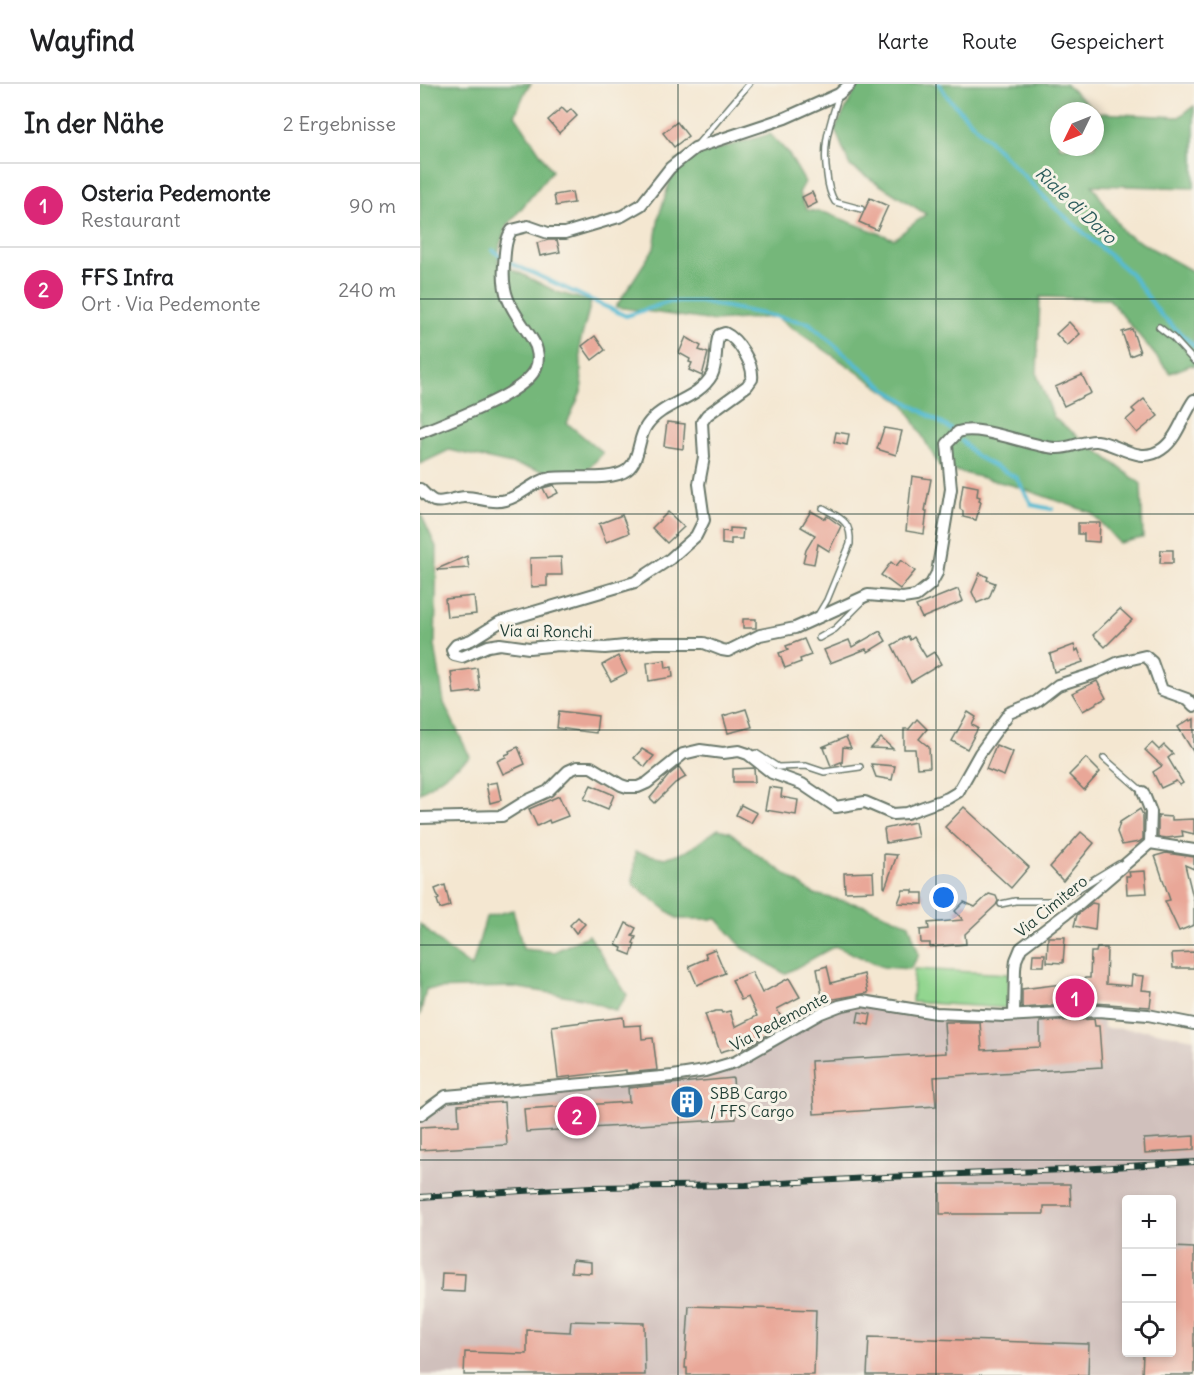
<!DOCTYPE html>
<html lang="de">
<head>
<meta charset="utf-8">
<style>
  :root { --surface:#fff; --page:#f2f2f2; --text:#202124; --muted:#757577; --line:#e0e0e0; --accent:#db2777 }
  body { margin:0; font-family:Delius,sans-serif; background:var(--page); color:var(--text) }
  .controls { position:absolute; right:18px; bottom:18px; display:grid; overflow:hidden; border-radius:6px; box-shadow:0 3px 9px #0003 }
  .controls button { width:54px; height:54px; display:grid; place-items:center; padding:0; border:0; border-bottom:2px solid var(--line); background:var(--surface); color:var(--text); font:30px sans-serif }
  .compass { position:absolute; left:630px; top:18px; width:54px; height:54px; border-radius:50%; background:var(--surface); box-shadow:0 3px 9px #0003; rotate:227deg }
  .you { position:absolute; left:524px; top:814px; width:21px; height:21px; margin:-15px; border:4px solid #fff; border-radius:50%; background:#1a73e8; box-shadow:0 0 0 9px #1a73e833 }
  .badge { display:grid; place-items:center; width:39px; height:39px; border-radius:50%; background:var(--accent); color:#fff; font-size:20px; font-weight:700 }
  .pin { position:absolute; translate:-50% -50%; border:3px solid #fff; box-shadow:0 2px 6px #0006 }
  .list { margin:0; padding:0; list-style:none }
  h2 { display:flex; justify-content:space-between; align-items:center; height:78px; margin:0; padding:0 24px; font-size:26px }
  h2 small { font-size:20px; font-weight:400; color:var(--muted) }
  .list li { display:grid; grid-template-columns:39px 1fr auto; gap:18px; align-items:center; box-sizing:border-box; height:84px; padding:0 24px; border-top:2px solid var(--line) }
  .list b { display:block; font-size:22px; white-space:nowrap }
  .list p { margin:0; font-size:20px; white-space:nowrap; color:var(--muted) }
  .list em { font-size:20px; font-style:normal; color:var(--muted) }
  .icon { flex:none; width:33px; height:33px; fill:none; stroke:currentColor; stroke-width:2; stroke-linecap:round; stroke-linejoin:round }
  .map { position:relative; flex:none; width:774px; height:1291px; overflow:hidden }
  header { display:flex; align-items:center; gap:36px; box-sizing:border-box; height:84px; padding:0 30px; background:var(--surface); border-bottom:2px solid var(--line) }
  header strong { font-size:28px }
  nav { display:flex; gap:33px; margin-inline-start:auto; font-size:21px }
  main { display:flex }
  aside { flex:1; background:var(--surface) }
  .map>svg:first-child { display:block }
</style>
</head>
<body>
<header>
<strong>Wayfind</strong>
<nav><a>Karte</a><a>Route</a><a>Gespeichert</a></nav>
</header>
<main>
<aside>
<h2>In der Nähe<small>2 Ergebnisse</small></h2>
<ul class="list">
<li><span class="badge">1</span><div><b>Osteria Pedemonte</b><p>Restaurant</p></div><em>90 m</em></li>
<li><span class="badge">2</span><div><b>FFS Infra</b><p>Ort · Via Pedemonte</p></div><em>240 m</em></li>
</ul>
</aside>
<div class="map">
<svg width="774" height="1291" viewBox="0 0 774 1291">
  <rect width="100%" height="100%" fill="#f7f3e8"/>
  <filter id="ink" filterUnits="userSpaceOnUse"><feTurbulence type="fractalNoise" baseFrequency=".0167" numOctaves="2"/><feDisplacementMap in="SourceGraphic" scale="12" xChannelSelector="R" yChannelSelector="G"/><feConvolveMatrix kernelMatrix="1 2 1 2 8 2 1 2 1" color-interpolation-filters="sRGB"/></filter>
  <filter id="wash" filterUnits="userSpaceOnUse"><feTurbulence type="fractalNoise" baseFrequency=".008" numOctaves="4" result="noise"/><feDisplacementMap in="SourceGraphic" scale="24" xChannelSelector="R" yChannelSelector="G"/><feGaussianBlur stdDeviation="1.35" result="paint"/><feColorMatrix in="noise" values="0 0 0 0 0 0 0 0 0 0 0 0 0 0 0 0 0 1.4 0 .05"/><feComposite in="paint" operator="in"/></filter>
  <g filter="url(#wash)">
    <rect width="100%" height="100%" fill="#f4e7d1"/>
    <path fill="#d0c0bc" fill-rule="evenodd" d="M442 917 496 927 683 931 684 944 727 946 774 955V1291H0V1031L25 1016 279 992 401 929ZM706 1116H752V1268H706Z"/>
    <path fill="#92d68f" stroke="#588a62" stroke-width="1.5" d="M494 885 589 890 587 924 492 918Z"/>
    <g fill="#75b77a" stroke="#4a7a57" stroke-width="1.5" fill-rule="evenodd">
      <path d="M0 0H111L106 6 95 31 132 87 87 142 80 160 78 178 137 208 171 218 160 259 162 306 147 339 183 369 159 395 29 366 0 380Z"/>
      <path d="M439 0H645L679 29 759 33 774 22V104L672 101 704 149 774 188V282L771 281 750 289 689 215 620 213 617 291 634 334 721 400 723 454 699 459 672 429 595 402 520 383 484 320 356 233 294 237 196 223 234 164 239 132 256 77 350 50 368 69 385 98 379 109 387 126 406 129 474 155 506 130 430 82 415 45ZM639 27H675V63H639Z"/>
      <path d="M0 428 17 465 15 561 24 619 50 673 0 709Z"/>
      <path d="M298 745 310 748 335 769 394 810 445 822 489 840 499 871 490 885 463 883 415 862 365 890 323 864 297 835H258L213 800 215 768 245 774 267 767Z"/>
      <path d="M93 826 103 865 134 868 169 851 207 911 196 927 162 914 93 903 6 905 0 932V840L26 864 52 883 66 833Z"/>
    </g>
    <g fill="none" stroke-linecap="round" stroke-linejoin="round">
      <g stroke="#55bbd3" stroke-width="4">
        <path d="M519 0 529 15 632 121 711 190 741 231 774 262"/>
        <path d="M72 166 93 180 206 232 249 218H281L389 239 467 306 531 345"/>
        <path d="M542 357 556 372 597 394 612 421 632 425"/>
      </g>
    </g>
    <g id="blocks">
      <g fill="#e9a798">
        <path d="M142 24 147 29 151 25 157 32 139 49 128 36Z"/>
        <path d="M257 38 268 52 254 63 243 49Z"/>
        <path d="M152 108 154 119 136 122 134 111Z"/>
        <path d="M392 108 397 119 387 124 382 113Z"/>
        <path d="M450 114 468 122 457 146 439 138Z"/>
        <path d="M128 156H137L140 168 120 172 117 159Z"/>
        <path d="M649 238 660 250 647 262 636 250Z"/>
        <path d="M712 245 720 268 710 272 702 248Z"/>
        <path d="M175 252 185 266 172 276 162 262Z"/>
        <path d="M266 253 281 262 279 266 288 269 282 292 269 286 272 279 269 278 270 275 259 269Z"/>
        <path d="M662 291 671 309 644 322 635 303Z"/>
        <path d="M724 315 738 332 717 349 706 336 715 328 712 325Z"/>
        <path d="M247 338 265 340 263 365 244 362Z"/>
        <path d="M464 344 482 347 476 371 457 365Z"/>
        <path d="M416 348 429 350 427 361 414 358Z"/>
        <path d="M492 392 511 395 505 427H507L504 450 486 447Z"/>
        <path d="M543 400 558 403 557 412 560 413 559 417 561 418 556 436 543 433V427L540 425V420Z"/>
        <path d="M134 401 138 409 128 414 123 404Z"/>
        <path d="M391 427 405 435 407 432 421 442 409 467 398 460 394 480 383 478 386 466 395 451 381 443Z"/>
        <path d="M248 428 264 443 247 459 232 444Z"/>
        <path d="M202 431 209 449 186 458 179 440Z"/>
        <path d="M658 439H680L679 458 664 457V450H658Z"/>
        <path d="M310 444 323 445 322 455H311V461L302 460V447L310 448Z"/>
        <path d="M741 466H753V479H740Z"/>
        <path d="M47 472 49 484 18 486 17 485Z"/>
        <path d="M141 473 142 491H127V502L111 503 110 474Z"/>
        <path d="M481 476 495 487 480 505 461 491 471 478 476 482Z"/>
        <path d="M560 489 568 493 567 496 575 499 569 514 557 519 552 508Z"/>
        <path d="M538 505 543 517 502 534 496 522Z"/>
        <path d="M54 512 56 530 27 533 25 515Z"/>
        <path d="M700 525 712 536 685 563 673 551Z"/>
        <rect x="323" y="535" width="13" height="9"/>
        <path d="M460 547 466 557 448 568 446 565 410 579 404 566 429 556 432 563Z"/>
        <path d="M488 552 490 556 494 553 506 573 514 568 521 580 491 598 472 561Z"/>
        <path d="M384 555 391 571 380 575 381 578 365 584 359 569 368 566 366 562Z"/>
        <path d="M654 561 656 567 658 565 663 578 634 588 630 570Z"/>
        <path d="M198 572 207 589 191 597 182 581Z"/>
        <path d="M245 576 246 584 252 583 253 593 229 597 227 579Z"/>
        <path d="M57 584 60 607 34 610 31 588Z"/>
        <path d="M677 597 686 614 663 627 652 609Z"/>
        <path d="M326 625 332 643 308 649 303 632Z"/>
        <path d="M139 627 178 632 176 649 137 644Z"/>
        <path d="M548 628 556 633 552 641 558 644 547 665 532 657Z"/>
        <path d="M497 635 507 645 499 655 509 663 510 683 497 684 495 665H484V645H489Z"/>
        <path d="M770 635 771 637 774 635V669L758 643Z"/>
        <path d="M426 653 431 664 423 663 422 680 421 678 411 682 404 664 408 663H402Z"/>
        <path d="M461 654 473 665 451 664Z"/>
        <path d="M732 659 739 666 744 661 753 670 748 674 763 699 760 701 756 697 741 704 733 688 742 682 725 666Z"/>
        <path d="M576 661 593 668 584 692 566 685Z"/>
        <path d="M98 663 105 680 83 690 77 677 86 673 85 671 90 669 89 667Z"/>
        <path d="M222 665 234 672 225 683 214 674Z"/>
        <path d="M666 674 680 688 664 706 649 691Z"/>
        <path d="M451 680 475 682 472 696 456 693Z"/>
        <path d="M259 683 266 693 255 699 235 719 230 714 249 691Z"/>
        <path d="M313 685 334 684 335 698H313Z"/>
        <path d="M77 698 81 716 70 719 66 700Z"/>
        <path d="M171 701 194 711 188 725 164 715Z"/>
        <path d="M349 703 362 705 361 713 378 716 376 731 345 726Z"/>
        <path d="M139 712 148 732 130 739 129 736 117 742 109 725Z"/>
        <path d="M321 721 337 729 331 739 316 731Z"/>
        <path d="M544 723 609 783 591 804 525 743Z"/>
        <path d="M720 725 723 731V755L719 758 702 761 697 748 700 738Z"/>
        <path d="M738 732 752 733V736L774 735V750L762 747 763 752 747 754 738 753Z"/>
        <path d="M495 738 498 753 466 759 464 745Z"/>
        <path d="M661 748 674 759 643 797 630 783Z"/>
        <path d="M746 769 774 773V785L765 781 774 817V841L759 847 745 817 750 816 735 772Z"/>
        <path d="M464 770 477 771 465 804 464 803Z"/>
        <path d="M725 787 727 809 707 810 706 792H710L709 788Z"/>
        <path d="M453 788 454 807 425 808 424 789Z"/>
        <path d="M25 801 30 822 20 825 17 816 19 815 15 805Z"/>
        <path d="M483 806H493V809H503V820L478 819Z"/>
        <path d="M569 810 576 812 578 817 576 821 545 850 546 860 510 863V859H501L500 846 509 845 508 839 543 836 535 827 544 818 555 823Z"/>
        <path d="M672 819 677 820 675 846 654 842 657 831Z"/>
        <path d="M158 833 165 840 156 849 150 841Z"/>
        <path d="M206 839 216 844 212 852 216 853 213 859 215 860 211 871 201 867 202 864 196 861Z"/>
        <path d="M628 853H645L643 879 627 878Z"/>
        <path d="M677 864H687L686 900 711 902 712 891 724 892 722 906 732 907 730 923 674 919 602 924V905L642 900V904L665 903V894H670L671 868H676Z"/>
        <path d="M295 865 305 889 277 901 269 882 287 874 285 869Z"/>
        <path d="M774 868V884H753L752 869Z"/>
        <path d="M613 870H625L624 882H612Z"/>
        <path d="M407 882 411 899 444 890 448 909 403 917 397 885Z"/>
        <path d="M332 888 342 909 369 894 380 913 357 925 365 941 322 965 321 962 300 968 294 950 292 951 285 930 296 927H301L302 929 310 927 315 943 337 932 328 913 321 916 312 896Z"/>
        <path d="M439 928 451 930 449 941 437 938Z"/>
        <path d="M203 933 204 942 221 941 222 955 233 954 237 986 206 989V986L138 994 132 942Z"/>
        <path d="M674 935 675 942H679L682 983 514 993 516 1022 394 1030 391 977 526 969 524 938H560L562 966 620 963V938Z"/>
        <path d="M313 994 316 1035 106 1048 104 1025 209 1018 208 1004Z"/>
        <path d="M84 1018 87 1061 0 1066V1043L39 1041 38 1021Z"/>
        <path d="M774 1052V1066L725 1069 724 1055Z"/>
        <path d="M520 1100H650L651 1122H624V1130H520Z"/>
        <path d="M752 1163 774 1164V1291H722L723 1269H752Z"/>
        <path d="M152 1176 171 1178V1189L151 1188Z"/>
        <path d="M22 1189 45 1190 44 1208 21 1207Z"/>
        <path d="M269 1222 396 1226 394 1291H267V1284H265Z"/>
        <path d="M151 1237 224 1239 225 1291H44L45 1268 107 1270V1246L150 1248Z"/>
        <path d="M449 1253 669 1260 668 1291H447Z"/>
      </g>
    </g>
  </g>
  <g filter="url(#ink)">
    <use href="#blocks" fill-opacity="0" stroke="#6a786b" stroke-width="1.5"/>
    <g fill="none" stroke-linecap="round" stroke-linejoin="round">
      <defs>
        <g id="service">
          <path d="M419 10C410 41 402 58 407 91 408 101 410 110 415 118L441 125"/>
          <path d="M276 62 329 0"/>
          <path d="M739 243 753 254 774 277"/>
          <path d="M398 531 407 516 430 460C432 437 420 434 403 424"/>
          <path d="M399 554 415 545 441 519"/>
          <path d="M331 671 336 669 358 683 386 682 404 688 440 683"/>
          <path d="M684 674 723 708"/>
          <path d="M581 820 595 817H638L699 780"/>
        </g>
        <g id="minor">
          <path d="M0 349C28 337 101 312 115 286 120 276 118 264 112 255 95 228 81 216 84 181 85 169 85 155 92 146L108 142 128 149H145L202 132 221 121 250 84 275 64 365 34 419 10 430 0"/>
          <path d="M0 405C4 409 8 414 14 417 24 420 35 413 45 413 58 413 73 420 86 416 102 412 113 397 131 394 151 391 191 398 207 386 221 375 217 354 227 341 243 318 278 316 292 291 298 279 294 264 299 251L305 249C318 255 334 280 332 295L327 302 287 331 282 338 284 373 279 400 284 436 276 452 250 475 215 498 80 538 51 556 36 561 32 566 34 571 42 573 68 562 80 560 109 564 139 561 185 564 235 559H284L302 566 308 567 340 551 375 544 448 511 483 514 496 512 511 500 517 489 531 405 527 360 538 348C562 340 611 363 636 364 650 365 663 356 677 357 699 360 720 381 742 365 758 354 763 331 774 316"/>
          <path d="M723 708 731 728 730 759"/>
          <path d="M0 734 82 732 106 717 128 707 148 687 157 683H171L201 701 207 703H218L227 699 263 670 280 666 303 669 319 667 328 670 352 689 382 700 416 723 445 718 473 730 487 729 528 714 538 708 560 669 589 629 616 618 638 601 676 589 699 578 725 572 732 578 742 606 767 615 774 622"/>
          <path d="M730 759 774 766"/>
          <path d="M594 931 595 885 596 876 601 864 660 819 730 759"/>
          <path d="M0 1031 26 1012 253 992 285 987 315 978 401 929 419 922 442 917 516 929 585 932 678 927 728 931 774 940"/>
        </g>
      </defs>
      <use href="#service" stroke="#6a786b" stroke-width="8"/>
      <use href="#minor" stroke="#6a786b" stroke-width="14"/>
      <use href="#service" stroke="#fff" stroke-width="5"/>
      <use href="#minor" stroke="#fff" stroke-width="10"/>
      <defs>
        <path id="rail" d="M0 1113 172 1103 326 1101 466 1093 644 1086 774 1078"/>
      </defs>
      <use href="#rail" stroke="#1f3d34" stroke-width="6"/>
      <use href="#rail" stroke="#f7f3e8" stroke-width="4" stroke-dasharray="11" stroke-linecap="butt"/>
    </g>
  </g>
  <path fill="none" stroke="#1f3d34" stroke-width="1.5" stroke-opacity="0.55" d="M258 0V1291M516 0V1291M0 215H774M0 430H774M0 646H774M0 861H774M0 1076H774"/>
  <defs>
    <symbol id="building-disc" viewBox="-11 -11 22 22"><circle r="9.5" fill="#1f6fb2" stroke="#f7f3e8"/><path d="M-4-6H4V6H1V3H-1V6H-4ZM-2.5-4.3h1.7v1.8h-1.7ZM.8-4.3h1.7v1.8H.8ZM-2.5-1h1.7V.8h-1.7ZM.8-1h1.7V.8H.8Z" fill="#fff"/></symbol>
  </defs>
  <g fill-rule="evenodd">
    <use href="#building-disc" x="248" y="999" width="38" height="38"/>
  </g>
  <g text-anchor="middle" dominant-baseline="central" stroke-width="6" stroke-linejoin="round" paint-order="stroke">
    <g font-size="16" fill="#1f3d34" stroke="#f7f3e8">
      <text transform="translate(126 547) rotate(1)">Via ai Ronchi</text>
      <text transform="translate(631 822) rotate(-39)">Via Cimitero</text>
      <text transform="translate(359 937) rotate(-28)">Via Pedemonte</text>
    </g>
    <g font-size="16" fill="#1f3d34" stroke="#f7f3e8" text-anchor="start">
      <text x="290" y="1009">SBB Cargo<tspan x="290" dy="18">/ FFS Cargo</tspan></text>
    </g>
    <g font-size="18" font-style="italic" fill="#2c5c5c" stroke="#f7f3e8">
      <text transform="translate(656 121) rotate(43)">Riale di Daro</text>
    </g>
  </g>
</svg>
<div class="controls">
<button>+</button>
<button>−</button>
<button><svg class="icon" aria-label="locate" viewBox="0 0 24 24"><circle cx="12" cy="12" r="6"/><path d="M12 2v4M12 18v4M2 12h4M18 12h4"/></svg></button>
</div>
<svg class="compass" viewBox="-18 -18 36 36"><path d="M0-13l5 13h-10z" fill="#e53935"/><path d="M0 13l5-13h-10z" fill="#757577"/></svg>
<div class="you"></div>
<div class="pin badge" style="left:655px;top:914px">1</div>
<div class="pin badge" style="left:157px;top:1032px">2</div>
</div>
</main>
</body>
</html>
